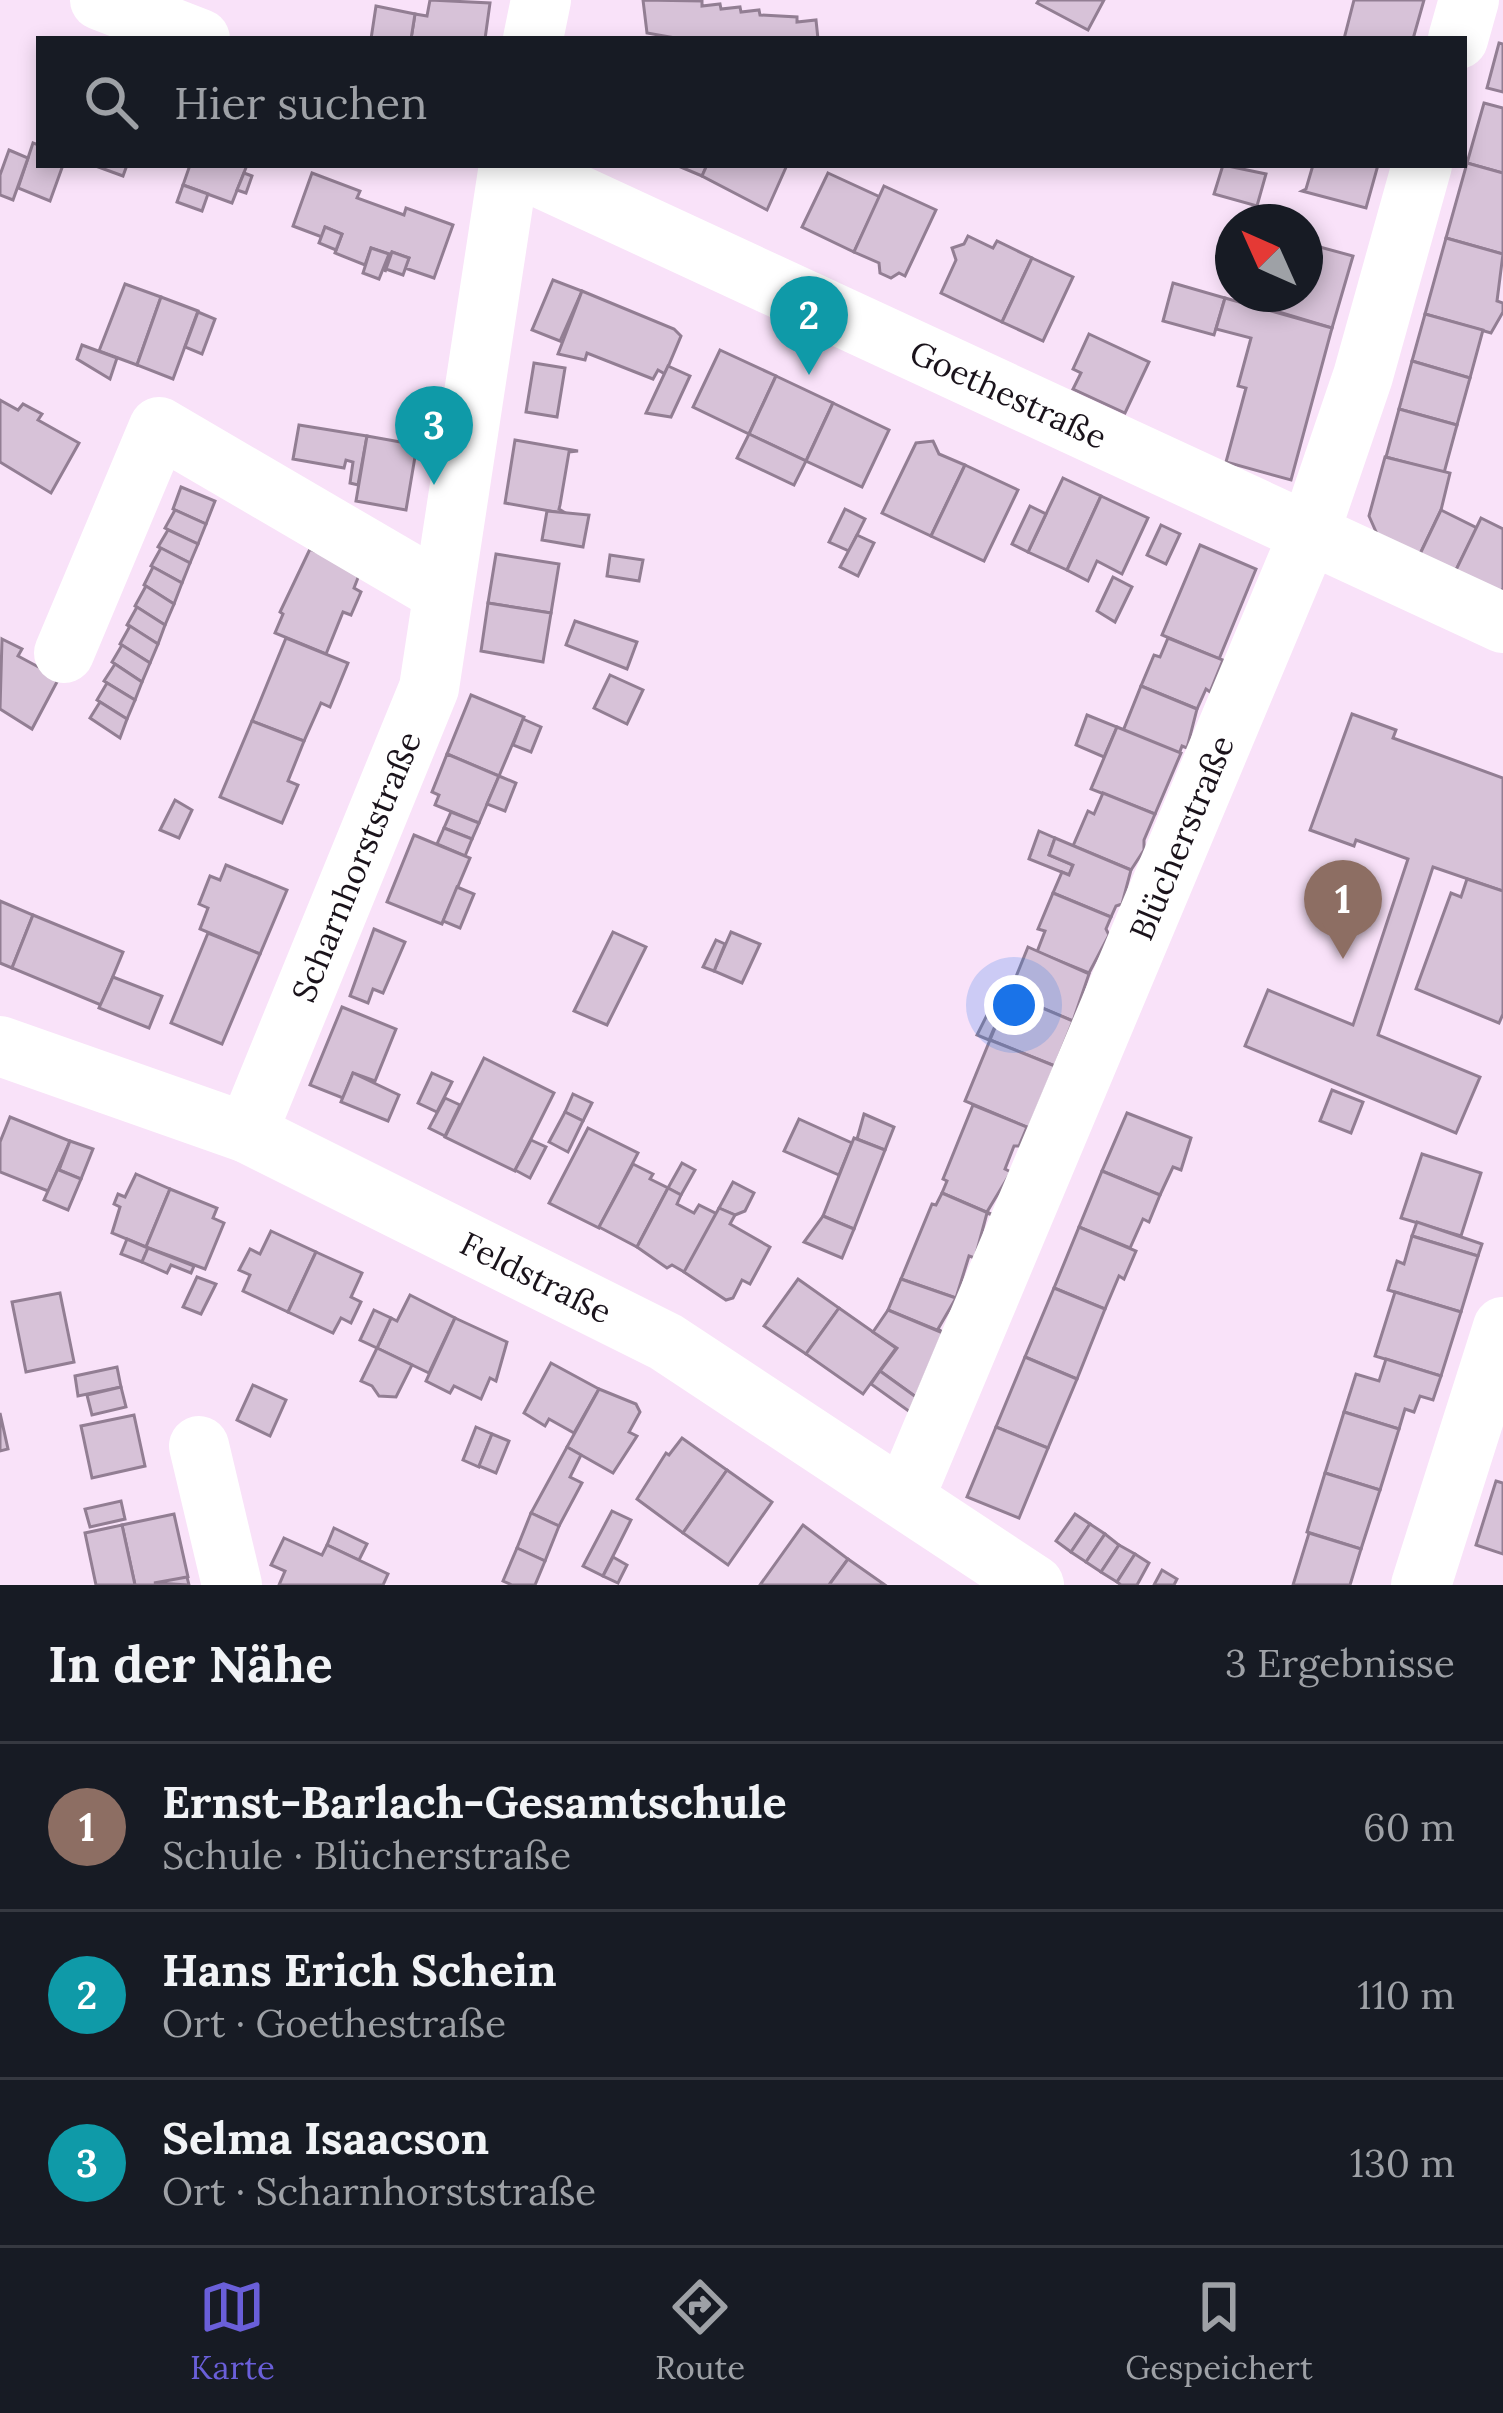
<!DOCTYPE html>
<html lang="de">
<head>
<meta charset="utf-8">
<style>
  :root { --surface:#171b24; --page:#20242c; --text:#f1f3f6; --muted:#9ea1a6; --line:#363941; --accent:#6a5fd9 }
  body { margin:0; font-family:Lora,serif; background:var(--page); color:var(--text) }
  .compass { position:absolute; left:1215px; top:204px; width:108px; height:108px; border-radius:50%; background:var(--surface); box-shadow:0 6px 18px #0003; rotate:315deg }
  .you { position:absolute; left:1014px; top:1005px; width:42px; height:42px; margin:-30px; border:9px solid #fff; border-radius:50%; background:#1a73e8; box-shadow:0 0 0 18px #1a73e833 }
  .badge { display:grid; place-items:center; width:78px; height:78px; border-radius:50%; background:var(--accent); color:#fff; font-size:39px; font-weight:700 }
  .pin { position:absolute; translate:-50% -99px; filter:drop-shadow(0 3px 6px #0008) }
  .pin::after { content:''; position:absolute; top:63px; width:42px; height:36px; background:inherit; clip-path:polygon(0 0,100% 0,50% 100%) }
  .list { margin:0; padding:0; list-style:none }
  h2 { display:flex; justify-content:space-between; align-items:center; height:156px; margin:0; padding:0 48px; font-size:51px }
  h2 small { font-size:39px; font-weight:400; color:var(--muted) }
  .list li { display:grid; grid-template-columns:78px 1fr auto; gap:36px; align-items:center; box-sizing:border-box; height:168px; padding:0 48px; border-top:3px solid var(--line) }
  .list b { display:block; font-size:45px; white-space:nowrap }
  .list p { margin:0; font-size:39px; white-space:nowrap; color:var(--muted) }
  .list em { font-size:39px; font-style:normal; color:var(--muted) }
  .icon { flex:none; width:66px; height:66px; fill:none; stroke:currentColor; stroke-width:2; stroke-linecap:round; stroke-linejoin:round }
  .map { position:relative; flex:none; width:1503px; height:1585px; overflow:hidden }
  .search { position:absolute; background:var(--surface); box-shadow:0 6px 18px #0003; left:36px; right:36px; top:36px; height:132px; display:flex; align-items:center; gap:30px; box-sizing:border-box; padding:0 42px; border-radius:0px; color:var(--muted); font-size:45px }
  .sheet { height:660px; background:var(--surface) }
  nav { display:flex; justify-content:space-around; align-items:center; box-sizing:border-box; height:168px; border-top:3px solid var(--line); background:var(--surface); font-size:33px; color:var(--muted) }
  nav a { display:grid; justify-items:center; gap:6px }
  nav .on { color:var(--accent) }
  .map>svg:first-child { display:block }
</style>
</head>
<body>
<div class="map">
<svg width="1503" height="1585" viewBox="0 0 1503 1585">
  <rect width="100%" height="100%" fill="#f9e2f9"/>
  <g fill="#d7c2d8" stroke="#927e93" stroke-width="3">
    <path d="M430 0 490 3 485 39H411L415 14 427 16Z"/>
    <path d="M643 0 702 1V6L720 4 721 9 740 7 741 12 759 10 760 15 797 17V22L816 20 818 39H681L647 33Z"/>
    <path d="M1039 0H1104L1088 30 1037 3Z"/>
    <path d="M1354 0H1424L1413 39H1344Z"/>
    <path d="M376 6 415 14 411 39H371Z"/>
    <path d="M1499 43 1503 44V92L1487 88Z"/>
    <path d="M1484 103 1503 108V173L1467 163Z"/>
    <path d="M33 143 39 145V165H63L50 201 18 188Z"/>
    <path d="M9 150 28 158 13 200 0 195V175Z"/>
    <path d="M1467 163 1503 173V254L1446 238Z"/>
    <path d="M93 165H127L123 176Z"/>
    <path d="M190 165H247L232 203 183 185Z"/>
    <path d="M676 165H707L702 176Z"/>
    <path d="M707 165H787L767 210 702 176Z"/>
    <path d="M1223 165 1266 174 1257 206 1214 194Z"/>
    <path d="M1313 165H1378L1366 208 1302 191 1306 189Z"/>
    <path d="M244 173 252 176 246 193 237 190Z"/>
    <path d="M312 173 360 191 357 198 404 215 406 208 453 225 434 278 405 268 409 258 392 252 385 272 389 254 371 248 365 265 335 253 342 234 325 227 322 237 293 226Z"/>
    <path d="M828 173 880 197 854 252 802 227Z"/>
    <path d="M183 185 208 194 202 211 177 202Z"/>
    <path d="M884 186 936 210 905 276 899 273 891 278 880 273 879 263 854 252Z"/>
    <path d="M325 227 342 234 336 250 319 243Z"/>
    <path d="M968 236 993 248 997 241 1032 258 1002 322 941 293 956 260 952 248 964 244Z"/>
    <path d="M1446 238 1503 254 1497 301 1503 303V312L1491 333 1425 314Z"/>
    <path d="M1305 243 1353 256 1332 328 1266 308 1270 294H1305Z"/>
    <path d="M371 248 389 254 379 279 363 273Z"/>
    <path d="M392 252 409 258 403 275 386 269Z"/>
    <path d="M1032 258 1073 277 1043 341 1002 322Z"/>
    <path d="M553 280 582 291 560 341 532 330Z"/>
    <path d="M1173 283 1225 298 1214 335 1163 321Z"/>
    <path d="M125 284 161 297 137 365 99 351Z"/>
    <path d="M582 291 674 329 681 336 665 374 658 370 653 379 587 353 585 360 558 354Z"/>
    <path d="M161 297 198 311 173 379 137 365Z"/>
    <path d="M1225 298 1332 328 1291 480 1226 462 1246 388 1238 386 1251 338 1216 329Z"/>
    <path d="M198 312 215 319 202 354 185 347Z"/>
    <path d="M1425 314 1483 330 1470 378 1412 361Z"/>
    <path d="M1089 334 1149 362 1125 413 1073 389 1081 373 1073 369Z"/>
    <path d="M82 345 117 358 110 379 77 359Z"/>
    <path d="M720 350 776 376 749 434 693 407Z"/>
    <path d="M1412 361 1470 378 1457 425 1399 409Z"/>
    <path d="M534 363 565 368 557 417 526 412Z"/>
    <path d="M668 366 690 376 671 417 646 413Z"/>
    <path d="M776 376 833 403 806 461 749 434Z"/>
    <path d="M0 400 18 410 23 404 42 414 38 420 79 443 51 493 0 462Z"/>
    <path d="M833 403 889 430 862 487 806 461Z"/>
    <path d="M1399 409 1457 425 1444 473 1386 457Z"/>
    <path d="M299 425 367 436 358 485 350 483 353 462 346 460 344 468 293 459Z"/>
    <path d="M749 434 806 461 794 485 737 458Z"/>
    <path d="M367 436 417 445 406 510 356 501Z"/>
    <path d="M515 440 578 451 569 452 560 505 559 509 567 514 505 503Z"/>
    <path d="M933 441 939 454 965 465 931 536 882 513 916 443Z"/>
    <path d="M1385 457 1450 473 1441 510 1420 554 1377 534 1369 516Z"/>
    <path d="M965 465 1018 490 984 561 931 536Z"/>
    <path d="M1063 478 1101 496 1067 570 1028 552Z"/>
    <path d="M181 487 215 501 206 524 173 509Z"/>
    <path d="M1101 496 1148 518 1122 574 1097 561 1088 581 1067 570Z"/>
    <path d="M1030 506 1046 514 1028 552 1012 544Z"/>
    <path d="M845 509 865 519 849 551 829 542Z"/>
    <path d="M175 510 206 524 198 544 165 528Z"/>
    <path d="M1441 510 1477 528 1455 572 1420 554Z"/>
    <path d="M547 511 589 515 583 547 542 540Z"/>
    <path d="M1481 518 1503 529V588L1500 595 1455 572Z"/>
    <path d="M1161 525 1180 534 1166 564 1147 555Z"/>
    <path d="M168 530 198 544 190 563 158 547Z"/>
    <path d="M857 535 874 543 858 576 840 567Z"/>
    <path d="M1200 545 1256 569 1219 659 1162 635Z"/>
    <path d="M161 548 190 563 182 583 151 566Z"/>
    <path d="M310 549 361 570 354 588 361 592 351 615 343 612 326 654 275 633 283 614 280 612Z"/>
    <path d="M496 554 559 564 551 613 488 603Z"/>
    <path d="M610 555 643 560 639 581 607 576Z"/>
    <path d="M153 567 182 583 174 604 144 585Z"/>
    <path d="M1113 577 1132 587 1115 622 1097 611Z"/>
    <path d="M146 586 174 604 165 625 135 606Z"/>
    <path d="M488 603 551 613 543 662 481 651Z"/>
    <path d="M137 607 165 625 158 644 127 625Z"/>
    <path d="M575 621 637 642 627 669 566 645Z"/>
    <path d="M130 626 158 644 150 663 120 644Z"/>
    <path d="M286 638 348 663 330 707 321 703 304 741 252 721Z"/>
    <path d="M1168 638 1223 660 1210 692 1206 689 1197 709 1141 686 1154 655 1160 657Z"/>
    <path d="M2 639 22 649 18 656 59 678 32 729 0 709Z"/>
    <path d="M122 645 150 663 142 682 112 662Z"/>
    <path d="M115 664 142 682 135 700 104 681Z"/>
    <path d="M610 675 643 690 627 724 594 708Z"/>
    <path d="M107 683 135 700 127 719 97 700Z"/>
    <path d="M1141 686 1197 709 1187 748 1182 746 1179 754 1123 731Z"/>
    <path d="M471 695 524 717 499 776 447 754Z"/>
    <path d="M100 702 127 719 120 738 90 718Z"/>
    <path d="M1352 714 1396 730 1393 738 1503 778V891L1433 867 1378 1035 1480 1077 1456 1133 1245 1046 1268 990 1353 1025 1408 859 1356 840 1354 846 1310 830Z"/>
    <path d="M1087 715 1117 727 1104 757 1076 745Z"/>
    <path d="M523 719 541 727 531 752 513 745Z"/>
    <path d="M252 721 304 741 288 781 298 785 282 823 220 797Z"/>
    <path d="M1117 727 1181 753 1155 814 1091 789Z"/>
    <path d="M447 754 499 776 479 823 435 805 439 795 432 792Z"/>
    <path d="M499 776 516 783 505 811 487 804Z"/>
    <path d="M1103 793 1155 814 1144 840V850L1131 870 1073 846 1088 811 1094 814Z"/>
    <path d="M175 800 192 810 179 838 160 830Z"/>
    <path d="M451 812 479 823 472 839 444 828Z"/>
    <path d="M444 828 472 839 465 856 437 844Z"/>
    <path d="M1039 831 1055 838 1049 855 1073 865 1069 875 1029 859Z"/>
    <path d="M414 835 470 858 442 924 387 902Z"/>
    <path d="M1055 838 1131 870 1122 904 1116 906 1111 917 1053 893 1062 872 1069 875 1073 865 1049 855Z"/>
    <path d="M226 865 287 890 260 954 200 929 208 908 199 904 210 876 220 880Z"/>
    <path d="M1467 879 1503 891V1014L1499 1023 1416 989 1451 893 1461 897Z"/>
    <path d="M457 887 474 894 460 928 443 921Z"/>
    <path d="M1053 893 1111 917 1106 929 1109 935 1089 973 1037 952 1045 931 1038 929Z"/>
    <path d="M0 901 33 915 12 968 0 963Z"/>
    <path d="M33 915 123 952 101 1005 12 968Z"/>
    <path d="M374 929 405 942 383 993 373 989 368 1003 350 996Z"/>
    <path d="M613 932 646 947 607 1025 574 1011Z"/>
    <path d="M731 932 760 944 742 983 714 971Z"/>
    <path d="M208 933 260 954 222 1044 171 1023Z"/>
    <path d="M716 940 725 944 714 971 703 967Z"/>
    <path d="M1028 947 1089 974 1073 1021 1009 994Z"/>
    <path d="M113 977 162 996 149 1028 99 1008Z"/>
    <path d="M1009 994 1073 1021 1055 1066 990 1040Z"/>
    <path d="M342 1007 396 1029 375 1081 353 1073 343 1098 310 1085Z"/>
    <path d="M987 1015 998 1019 989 1040 977 1035Z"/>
    <path d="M990 1040 1055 1066 1029 1128 965 1101Z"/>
    <path d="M484 1058 554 1093 515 1171 445 1137Z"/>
    <path d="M353 1073 399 1095 388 1121 341 1102Z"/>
    <path d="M432 1073 452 1082 437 1112 418 1103Z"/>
    <path d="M1332 1090 1363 1102 1351 1133 1320 1121Z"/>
    <path d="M573 1094 592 1103 583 1121 565 1112Z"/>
    <path d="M445 1098 460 1105 445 1136 429 1128Z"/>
    <path d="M973 1105 1027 1127 1019 1146H1014L1005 1169 1011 1172 987 1212 993 1215 942 1193 947 1181 943 1179Z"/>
    <path d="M565 1112 583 1121 568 1152 549 1142Z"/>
    <path d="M1127 1113 1191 1138 1181 1170 1173 1167 1160 1195 1102 1171Z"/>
    <path d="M864 1114 894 1127 885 1150 857 1139Z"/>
    <path d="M10 1117 70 1141 48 1191 0 1172V1142Z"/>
    <path d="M799 1119 852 1143 839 1175 784 1151Z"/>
    <path d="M588 1128 638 1153 599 1228 549 1203Z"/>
    <path d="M854 1138 885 1150 854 1229 823 1216Z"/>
    <path d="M531 1140 546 1147 530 1178 515 1170Z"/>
    <path d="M70 1141 93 1149 81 1179 59 1170Z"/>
    <path d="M1422 1154 1481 1173 1461 1236 1401 1218Z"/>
    <path d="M61 1162 59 1170 81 1179 68 1210 44 1200Z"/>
    <path d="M682 1163 695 1170 681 1195 668 1188Z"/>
    <path d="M633 1164 653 1174 650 1179 668 1188 637 1247 599 1227Z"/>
    <path d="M1102 1171 1160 1195 1149 1222 1143 1219 1130 1248 1079 1227Z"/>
    <path d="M136 1174 170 1189 146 1247 112 1233 120 1207 114 1204 118 1194 125 1197Z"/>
    <path d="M733 1182 754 1193 745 1211 735 1215 719 1208Z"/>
    <path d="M668 1188 681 1195 677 1204 694 1213 699 1205 717 1214 686 1273 672 1265 667 1268 637 1247Z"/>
    <path d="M170 1189 217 1208 213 1218 224 1223 205 1269 146 1247Z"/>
    <path d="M942 1193 993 1215 987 1213 975 1258 969 1256 956 1298 901 1279 932 1204 936 1205Z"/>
    <path d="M719 1208 735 1215 730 1224 770 1247 750 1284 742 1280 733 1298 726 1300 684 1272Z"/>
    <path d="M823 1216 854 1229 842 1258 804 1242Z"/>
    <path d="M1417 1222 1482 1244 1478 1256 1412 1236Z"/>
    <path d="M1079 1227 1136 1251 1124 1279 1119 1276 1105 1309 1054 1288Z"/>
    <path d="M271 1231 316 1252 288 1312 243 1291 250 1275 239 1270 250 1249 260 1254Z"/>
    <path d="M1412 1236 1478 1256 1461 1312 1388 1290 1397 1261 1404 1264Z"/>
    <path d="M127 1239 148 1248 142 1262 121 1254Z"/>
    <path d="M148 1248 194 1266 191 1273 171 1265 167 1273 142 1262Z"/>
    <path d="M316 1252 362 1273 351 1297 361 1302 351 1323 341 1318 333 1333 288 1312Z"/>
    <path d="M197 1277 216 1284 201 1314 183 1307Z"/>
    <path d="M798 1279 839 1308 806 1354 764 1326Z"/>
    <path d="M901 1279 956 1298 938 1329 944 1333 888 1310Z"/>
    <path d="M1054 1288 1105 1309 1077 1379 1025 1357Z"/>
    <path d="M1395 1292 1461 1312 1441 1376 1375 1356Z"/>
    <path d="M60 1293 74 1362 26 1372 12 1302Z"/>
    <path d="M410 1295 455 1318 429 1373 377 1348 391 1318 397 1321Z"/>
    <path d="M839 1308 896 1348 863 1394 806 1354Z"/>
    <path d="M374 1310 391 1318 377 1348 360 1340Z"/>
    <path d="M888 1310 943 1333 916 1397 880 1371 897 1348 873 1332Z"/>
    <path d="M455 1318 507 1342 496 1381 490 1378 481 1399 454 1386 450 1393 426 1381Z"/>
    <path d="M377 1348 412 1365 396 1397 379 1396 372 1386 361 1381Z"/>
    <path d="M1025 1357 1077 1379 1048 1448 996 1427Z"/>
    <path d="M1386 1359 1441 1376 1433 1400 1420 1396 1414 1412 1405 1409 1399 1429 1344 1412 1356 1374 1379 1381Z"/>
    <path d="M551 1363 599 1389 574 1433 549 1419 545 1426 524 1413Z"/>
    <path d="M117 1367 121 1387 78 1396 75 1376Z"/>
    <path d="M880 1371 916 1397 910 1412 871 1384Z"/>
    <path d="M253 1385 286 1400 270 1436 237 1420Z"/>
    <path d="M121 1387 126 1407 92 1415 87 1395Z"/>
    <path d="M599 1389 636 1404 640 1412 629 1432 637 1436 613 1473 567 1447Z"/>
    <path d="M1344 1412 1399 1429 1380 1490 1325 1473Z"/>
    <path d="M0 1413 8 1449 0 1451Z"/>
    <path d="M134 1415 145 1466 92 1478 81 1426Z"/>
    <path d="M476 1427 492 1434 479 1467 463 1460Z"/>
    <path d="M996 1427 1048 1448 1019 1518 967 1497Z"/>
    <path d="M492 1434 509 1441 496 1473 479 1466Z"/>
    <path d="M682 1438 727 1470 683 1533 637 1499 666 1453 669 1455Z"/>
    <path d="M567 1447 581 1455 570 1477 582 1483 559 1526 531 1513Z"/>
    <path d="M727 1470 772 1502 728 1565 683 1533Z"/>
    <path d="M1325 1473 1380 1490 1361 1549 1307 1532Z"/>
    <path d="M1496 1481 1503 1483V1554L1476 1545Z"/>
    <path d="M121 1501 125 1519 90 1527 85 1509Z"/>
    <path d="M612 1511 631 1520 603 1576 583 1566Z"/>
    <path d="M531 1513 559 1526 545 1561 517 1548Z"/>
    <path d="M174 1514 188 1577 155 1585H135L122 1525Z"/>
    <path d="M1075 1514 1090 1524 1071 1552 1056 1541Z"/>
    <path d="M1090 1524 1105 1534 1086 1562 1071 1552Z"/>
    <path d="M122 1525 135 1585H96L85 1533Z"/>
    <path d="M803 1525 848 1559 829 1585H760Z"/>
    <path d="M334 1528 367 1544 359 1560 327 1545Z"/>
    <path d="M1309 1533 1361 1549 1350 1585H1293Z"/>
    <path d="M1105 1534 1119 1545 1101 1572 1086 1562Z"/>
    <path d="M284 1538 322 1555 327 1545 388 1574 383 1585H279L285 1571 271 1565Z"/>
    <path d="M1119 1545 1135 1554 1117 1582 1101 1572Z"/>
    <path d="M517 1548 545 1561 535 1585H512L503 1581Z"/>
    <path d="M1135 1554 1149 1563 1137 1585H1121L1117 1582Z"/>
    <path d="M613 1557 627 1565 618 1583 603 1576Z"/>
    <path d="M848 1559 885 1585H829Z"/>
    <path d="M1162 1570 1177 1579 1174 1585H1154Z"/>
    <path d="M187 1577 189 1585 154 1583Z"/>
  </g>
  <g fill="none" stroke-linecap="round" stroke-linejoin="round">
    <g stroke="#fff" stroke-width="60">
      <path d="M100 0 200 39"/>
      <path d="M533 39 541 0"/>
      <path d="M1458 39 1469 0"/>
      <path id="s1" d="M513 165 1503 623"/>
      <path d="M64 653 159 427 443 593"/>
      <path id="s2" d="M0 1046 247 1133 666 1342 1034 1585"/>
      <path id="s3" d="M247 1133 429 688 509 165"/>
      <path d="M199 1446 232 1585"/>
      <path id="s4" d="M905 1496 1309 534 1363 376 1422 165"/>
      <path d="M1421 1585 1503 1327"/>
    </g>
  </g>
  <g text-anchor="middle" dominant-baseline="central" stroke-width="12" stroke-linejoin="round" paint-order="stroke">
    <g font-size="33" fill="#1a131b" stroke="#f9e2f9">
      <text stroke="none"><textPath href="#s1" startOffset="546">Goethestraße</textPath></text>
      <text stroke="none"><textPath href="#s4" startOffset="714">Blücherstraße</textPath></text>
      <text stroke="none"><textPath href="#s3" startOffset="288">Scharnhorststraße</textPath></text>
      <text stroke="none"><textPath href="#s2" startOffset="585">Feldstraße</textPath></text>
    </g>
  </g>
</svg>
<svg class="compass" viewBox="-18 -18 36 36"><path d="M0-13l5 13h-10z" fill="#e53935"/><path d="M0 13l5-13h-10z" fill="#9ea1a6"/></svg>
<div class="you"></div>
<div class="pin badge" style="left:1343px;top:959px;background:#8d6e63">1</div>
<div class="pin badge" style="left:809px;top:375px;background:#0f9aa8">2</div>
<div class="pin badge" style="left:434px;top:485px;background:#0f9aa8">3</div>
<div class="search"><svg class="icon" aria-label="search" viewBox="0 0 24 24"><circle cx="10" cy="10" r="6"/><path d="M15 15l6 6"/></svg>Hier suchen</div>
</div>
<section class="sheet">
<h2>In der Nähe<small>3 Ergebnisse</small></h2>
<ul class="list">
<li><span class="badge" style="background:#8d6e63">1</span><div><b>Ernst-Barlach-Gesamtschule</b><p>Schule · Blücherstraße</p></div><em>60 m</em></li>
<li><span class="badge" style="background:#0f9aa8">2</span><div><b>Hans Erich Schein</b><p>Ort · Goethestraße</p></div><em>110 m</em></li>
<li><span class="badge" style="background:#0f9aa8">3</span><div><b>Selma Isaacson</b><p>Ort · Scharnhorststraße</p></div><em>130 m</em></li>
</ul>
</section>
<nav>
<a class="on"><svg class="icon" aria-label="map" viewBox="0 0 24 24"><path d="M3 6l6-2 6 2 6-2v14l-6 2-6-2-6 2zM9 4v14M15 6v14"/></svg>Karte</a>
<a><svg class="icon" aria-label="directions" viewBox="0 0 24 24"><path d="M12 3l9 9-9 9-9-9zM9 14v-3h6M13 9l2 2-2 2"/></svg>Route</a>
<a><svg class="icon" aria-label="saved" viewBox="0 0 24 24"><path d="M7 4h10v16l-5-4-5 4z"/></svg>Gespeichert</a>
</nav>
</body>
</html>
